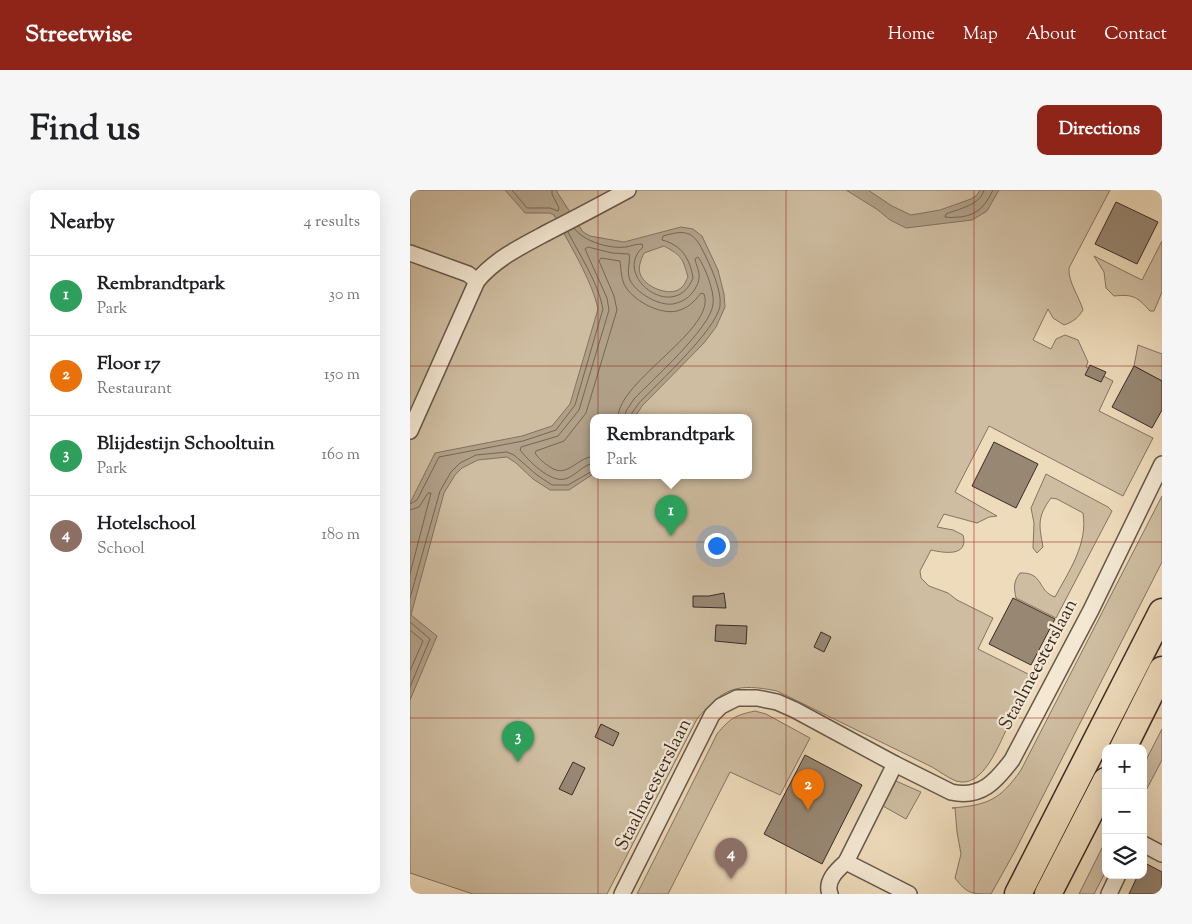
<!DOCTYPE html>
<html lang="en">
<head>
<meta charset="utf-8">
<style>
  :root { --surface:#fff; --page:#f6f6f6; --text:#202124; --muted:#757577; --line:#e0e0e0; --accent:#8f2418 }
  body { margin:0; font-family:"Sorts Mill Goudy",serif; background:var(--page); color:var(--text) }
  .controls { position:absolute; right:15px; bottom:15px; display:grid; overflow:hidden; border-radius:10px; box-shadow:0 5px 20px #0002 }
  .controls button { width:45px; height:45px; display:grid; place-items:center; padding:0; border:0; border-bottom:1px solid var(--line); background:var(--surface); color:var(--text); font:25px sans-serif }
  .you { position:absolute; left:306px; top:355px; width:18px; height:18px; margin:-12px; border:4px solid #fff; border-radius:50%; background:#1a73e8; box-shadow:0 0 0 8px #1a73e833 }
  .badge { display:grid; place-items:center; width:32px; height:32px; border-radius:50%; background:var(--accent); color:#fff; font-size:16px; font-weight:700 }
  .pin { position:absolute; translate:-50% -41px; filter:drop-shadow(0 1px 2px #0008) }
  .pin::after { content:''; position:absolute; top:26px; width:18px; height:15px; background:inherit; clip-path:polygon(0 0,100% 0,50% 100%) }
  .popup { position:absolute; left:180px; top:224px; width:162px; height:65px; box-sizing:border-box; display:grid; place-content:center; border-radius:10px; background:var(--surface); filter:drop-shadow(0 1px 4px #0005); font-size:16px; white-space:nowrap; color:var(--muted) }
  .popup b { font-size:19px; color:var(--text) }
  .popup::after { content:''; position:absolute; left:50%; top:100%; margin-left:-10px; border:10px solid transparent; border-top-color:var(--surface) }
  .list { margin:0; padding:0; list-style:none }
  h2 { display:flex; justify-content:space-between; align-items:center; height:65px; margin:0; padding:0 20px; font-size:21px }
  h2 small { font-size:16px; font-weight:400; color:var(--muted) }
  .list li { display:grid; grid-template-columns:32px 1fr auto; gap:15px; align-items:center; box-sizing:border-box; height:80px; padding:0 20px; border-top:1px solid var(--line) }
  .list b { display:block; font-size:19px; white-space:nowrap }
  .list p { margin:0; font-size:16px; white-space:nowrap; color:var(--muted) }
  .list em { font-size:16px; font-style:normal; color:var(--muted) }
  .icon { flex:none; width:28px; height:28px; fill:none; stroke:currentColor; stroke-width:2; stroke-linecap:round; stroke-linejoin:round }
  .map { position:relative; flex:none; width:752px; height:704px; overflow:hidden; border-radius:10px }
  header { display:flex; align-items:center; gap:30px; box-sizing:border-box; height:70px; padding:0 25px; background:var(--accent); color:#fff }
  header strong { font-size:24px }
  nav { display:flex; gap:28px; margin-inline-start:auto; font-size:18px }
  .intro { display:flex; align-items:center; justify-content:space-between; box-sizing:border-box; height:120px; padding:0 30px }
  h1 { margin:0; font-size:35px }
  .button { padding:12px 22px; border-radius:10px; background:var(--accent); color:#fff; font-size:18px; font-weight:700 }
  main { display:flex; gap:30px; padding:0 30px }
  aside { flex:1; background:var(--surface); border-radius:10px; box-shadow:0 5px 20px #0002 }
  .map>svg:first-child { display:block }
</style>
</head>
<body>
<header>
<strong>Streetwise</strong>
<nav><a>Home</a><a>Map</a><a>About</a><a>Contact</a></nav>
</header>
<div class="intro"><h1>Find us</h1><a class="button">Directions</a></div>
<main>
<aside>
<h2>Nearby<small>4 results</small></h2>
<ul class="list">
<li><span class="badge" style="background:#2e9e5b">1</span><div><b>Rembrandtpark</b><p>Park</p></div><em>30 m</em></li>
<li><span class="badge" style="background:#e8710a">2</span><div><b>Floor 17</b><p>Restaurant</p></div><em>150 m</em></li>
<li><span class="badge" style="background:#2e9e5b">3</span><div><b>Blijdestijn Schooltuin</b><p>Park</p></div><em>160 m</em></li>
<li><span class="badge" style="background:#8d6e63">4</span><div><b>Hotelschool</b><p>School</p></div><em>180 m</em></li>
</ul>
</aside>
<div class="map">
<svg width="752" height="704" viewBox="0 0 752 704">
  <rect width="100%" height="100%" fill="#eedbbb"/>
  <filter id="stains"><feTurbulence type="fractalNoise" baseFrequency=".004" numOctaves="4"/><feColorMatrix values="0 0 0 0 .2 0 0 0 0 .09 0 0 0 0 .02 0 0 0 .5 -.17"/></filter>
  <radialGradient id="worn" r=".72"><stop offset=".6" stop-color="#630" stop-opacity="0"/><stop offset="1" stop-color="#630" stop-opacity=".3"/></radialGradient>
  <g fill="#cfbda1" stroke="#847462" fill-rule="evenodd">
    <path d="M0 0H700L659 78C658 92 669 106 673 120 668 128 663 132 654 135L643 128 638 119 623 150 641 159 646 149 655 145 668 150 678 172 676 177 703 191 689 221 743 248 713 306 579 236 545 302 587 326 579 327 567 333 534 324 527 337 543 340 553 345C559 367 534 363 521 360L510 381 511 388 519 396 538 403 547 410 583 428 568 459 622 486V490L599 531 600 532C590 551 574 600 546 591 538 588 529 581 522 577L367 501C327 493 314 497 287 529L197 704H63L0 683ZM184 227H338V285H184Z"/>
    <path d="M752 51V102L744 121H740C727 107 724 104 704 106L696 98 694 82 684 66 732 90Z"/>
    <path d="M728 155 752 164V191L724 176Z"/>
    <path d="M636 284 698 317 702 321 646 428 606 408C604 398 603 392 610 383 634 382 627 401 645 407 659 381 678 354 673 323L647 309 641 308C627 327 629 335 633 357L627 363 623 358 624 333 621 318Z"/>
    <path d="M752 306V372L605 661 581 704C562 704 557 704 545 688L551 664 547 642 545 618H542C578 615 590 610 611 580Z"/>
    <path d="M345 521 356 524 400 548 370 605 320 582 258 704H227L307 544C320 528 326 525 345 521Z"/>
    <path d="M752 539V570L733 606V576Z"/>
    <path d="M486 591 511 602 496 629 473 616Z"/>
    <path d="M696 650V681L684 704H669Z"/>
  </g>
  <g fill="#b1a088" stroke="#817260" fill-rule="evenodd">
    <path d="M95 0H147V2L173 42 180 46 214 52 271 37 283 39 292 46 308 80 314 104 315 117 306 137 294 153 232 216 225 227H184L183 284 159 300H140L123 289 106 273 97 267 68 270 52 278 45 285 34 303 1 425 27 446 0 510V313L25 263 112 246 142 236 160 214 188 119C182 90 158 52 144 25L140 23H115ZM254 56C272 66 272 67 278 87 276 90 275 95 272 97 262 108 237 98 231 86 227 78 231 70 234 63Z"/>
    <path d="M436 0H458L482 16 501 25 530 20 561 9 567 5 570 0H589L577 21 562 30 496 38 480 30 468 20Z"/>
  </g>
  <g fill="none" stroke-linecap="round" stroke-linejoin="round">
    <g stroke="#766656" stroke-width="1">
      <path d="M102 0 117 18H140L148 21 149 18 142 4V0"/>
      <path d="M574 0C571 15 548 19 536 24L535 27C540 28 545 27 551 27 569 24 575 16 583 0"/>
      <path d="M164 38C174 52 200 59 216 57 221 56 226 54 232 54L233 57C201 86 265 134 283 88 280 69 272 55 252 50L253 46C274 40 283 40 293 61 300 75 312 100 310 116 306 140 248 193 229 213L222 223 221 227"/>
      <path d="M184 266C166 268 157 289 140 277 134 273 128 268 125 263L126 261 154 251 176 223 207 120 204 106 189 71 191 68 210 71C211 78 211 87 214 94 222 110 249 125 267 121 278 118 284 112 291 103L294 104C307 139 209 190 208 227"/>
      <path d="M184 273C172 275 166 286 155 289 140 293 118 270 110 260L111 257 148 246 169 220 199 120 197 108 175 59 178 57 202 63 219 64C221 71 216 81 220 90 226 103 249 116 263 114 273 112 280 107 285 99 287 95 289 92 289 88 290 82 286 75 285 69L288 67C295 77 305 102 303 114 301 138 242 190 224 209L216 221 215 227"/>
      <path d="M0 314 7 310 29 267 113 251 146 240 165 215 193 119C188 92 170 66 158 42"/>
      <path d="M0 320 9 317 18 303H21L0 384"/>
      <path d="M0 408 30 301 41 282 50 273 66 265 97 262 104 265 127 285 142 295H158L184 280"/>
      <path d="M0 432 20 449 0 497"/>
      <path d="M0 440 13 451 0 481"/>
    </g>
  </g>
  <g fill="#988773" stroke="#3a2c24">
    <path d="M706 12 748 32 727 74 685 54Z"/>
    <path d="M680 175 696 182 691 192 675 185Z"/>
    <path d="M724 176 752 191V220L742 238 702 217Z"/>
    <path d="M584 252 628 274 606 318 562 296Z"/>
    <path d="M314 403 316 418 283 417V406H299Z"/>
    <path d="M603 408 645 429 621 475 579 454Z"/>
    <path d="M306 435 337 436 336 454 305 451Z"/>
    <path d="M411 442 421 447 414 462 404 457Z"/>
    <path d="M191 534 209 543 203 556 185 547Z"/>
    <path d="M395 565 452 595 412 674 354 644Z"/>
    <path d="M163 572 175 578 162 605 149 599Z"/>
    <path d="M733 672 752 682V704H719L728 685H733Z"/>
  </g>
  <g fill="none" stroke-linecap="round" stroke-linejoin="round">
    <defs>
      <g id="street">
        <path d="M0 63 58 84 67 91"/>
        <path d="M0 241 67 91C86 68 114 55 140 41 166 28 192 14 218 0"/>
        <path d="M733 654 752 664"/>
        <path d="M436 672 499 704"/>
        <path d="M212 704 302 525 311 516 327 508H347L367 512 385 520 485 574 541 602C571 609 586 591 602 570L681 420 752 274"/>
        <path d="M420 704C415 691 427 680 436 672L485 574"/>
        <path d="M699 704 708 685"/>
      </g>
      <g id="highway">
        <path d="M713 558 752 480"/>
        <path d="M608 704 752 422"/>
        <path d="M638 704 696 591"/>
      </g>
    </defs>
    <use href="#street" stroke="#67584a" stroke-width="18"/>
    <use href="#highway" stroke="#3a2c24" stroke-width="29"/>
    <use href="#street" stroke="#f4e8d3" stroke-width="15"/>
    <use href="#highway" stroke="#eedbbb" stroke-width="26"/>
  </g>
  <path fill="none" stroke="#8f2418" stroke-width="1" stroke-opacity="0.55" d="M188 0V704M376 0V704M564 0V704M0 176H752M0 352H752M0 528H752"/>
  <g text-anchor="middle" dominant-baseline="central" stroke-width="4.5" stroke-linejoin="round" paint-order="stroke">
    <g font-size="19" fill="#3a2c24" stroke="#f4e8d3">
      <text transform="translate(629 475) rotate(-62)">Staalmeesterslaan</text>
      <text transform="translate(244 595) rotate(-63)">Staalmeesterslaan</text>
    </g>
  </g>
  <rect width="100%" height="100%" filter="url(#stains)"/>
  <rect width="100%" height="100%" fill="url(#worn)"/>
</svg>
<div class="controls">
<button>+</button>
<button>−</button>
<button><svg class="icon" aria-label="layers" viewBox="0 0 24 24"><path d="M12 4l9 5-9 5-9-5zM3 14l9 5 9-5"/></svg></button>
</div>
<div class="you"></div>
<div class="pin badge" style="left:261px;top:346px;background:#2e9e5b">1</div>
<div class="popup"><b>Rembrandtpark</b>Park</div>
<div class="pin badge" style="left:398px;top:620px;background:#e8710a">2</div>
<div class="pin badge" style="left:108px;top:572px;background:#2e9e5b">3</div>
<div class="pin badge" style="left:321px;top:689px;background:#8d6e63">4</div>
</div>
</main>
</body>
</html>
